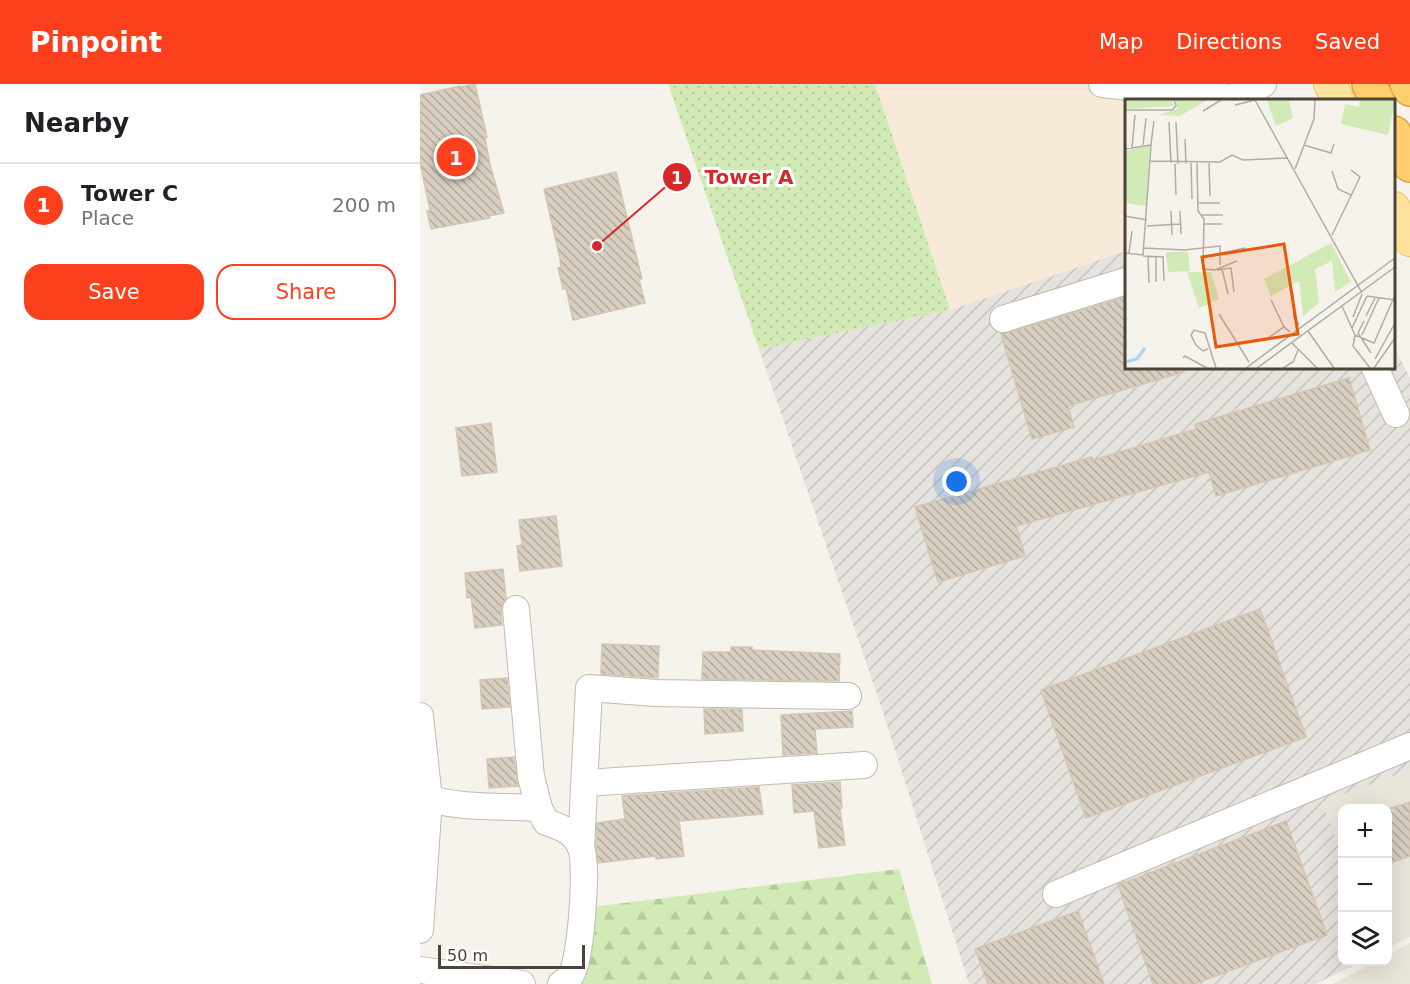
<!DOCTYPE html>
<html lang="en">
<head>
<meta charset="utf-8">
<style>
  :root { --surface:#fff; --page:#f6f6f6; --text:#202124; --muted:#757577; --line:#e0e0e0; --accent:#fc3f1d }
  body { margin:0; font-family:"DejaVu Sans",sans-serif; background:var(--page); color:var(--text) }
  .controls { position:absolute; right:18px; bottom:18px; display:grid; overflow:hidden; border-radius:12px; box-shadow:0 6px 24px #0002 }
  .controls button { width:54px; height:54px; display:grid; place-items:center; padding:0; border:0; border-bottom:2px solid var(--line); background:var(--surface); color:var(--text); font:30px sans-serif }
  .scale { position:absolute; left:18px; bottom:15px; width:147px; box-sizing:border-box; padding-left:6px; border:3px solid #4b4439; border-top:0; font-size:16px; line-height:21px; white-space:nowrap; color:#4b4439; -webkit-text-stroke:4px #fff; paint-order:stroke }
  .you { position:absolute; left:537px; top:398px; width:21px; height:21px; margin:-15px; border:4px solid #fff; border-radius:50%; background:#1a73e8; box-shadow:0 0 0 9px #1a73e833 }
  .badge { display:grid; place-items:center; width:39px; height:39px; border-radius:50%; background:var(--accent); color:#fff; font-size:20px; font-weight:700 }
  .pin { position:absolute; translate:-50% -50%; border:3px solid #fff; box-shadow:0 2px 6px #0006 }
  .list { margin:0; padding:0; list-style:none }
  h2 { display:flex; justify-content:space-between; align-items:center; height:78px; margin:0; padding:0 24px; font-size:26px }
  h2 small { font-size:20px; font-weight:400; color:var(--muted) }
  .list li { display:grid; grid-template-columns:39px 1fr auto; gap:18px; align-items:center; box-sizing:border-box; height:84px; padding:0 24px; border-top:2px solid var(--line) }
  .list b { display:block; font-size:22px; white-space:nowrap }
  .list p { margin:0; font-size:20px; white-space:nowrap; color:var(--muted) }
  .list em { font-size:20px; font-style:normal; color:var(--muted) }
  .actions { display:flex; gap:12px; padding:18px 24px }
  .actions a { flex:1; padding:14px 0; border:2px solid var(--accent); border-radius:18px; text-align:center; font-size:21px; color:var(--accent) }
  .actions .main { background:var(--accent); color:#fff }
  .icon { flex:none; width:33px; height:33px; fill:none; stroke:currentColor; stroke-width:2; stroke-linecap:round; stroke-linejoin:round }
  .map { position:relative; flex:none; width:990px; height:900px; overflow:hidden }
  header { display:flex; align-items:center; gap:36px; box-sizing:border-box; height:84px; padding:0 30px; background:var(--accent); color:#fff }
  header strong { font-size:28px }
  nav { display:flex; gap:33px; margin-inline-start:auto; font-size:21px }
  main { display:flex }
  aside { flex:1; background:var(--surface) }
  .map>svg:first-child { display:block }
</style>
</head>
<body>
<header>
<strong>Pinpoint</strong>
<nav><a>Map</a><a>Directions</a><a>Saved</a></nav>
</header>
<main>
<aside>
<h2>Nearby<small></small></h2>
<ul class="list">
<li><span class="badge">1</span><div><b>Tower C</b><p>Place</p></div><em>200 m</em></li>
</ul>
<div class="actions"><a class="main">Save</a><a>Share</a></div>
</aside>
<div class="map">
<svg width="990" height="900" viewBox="0 0 990 900">
  <defs>
    <pattern id="industrial-furrows" width="10" height="10" patternUnits="userSpaceOnUse" patternTransform="scale(1.5)"><rect width="10" height="10" fill="#e6e2dd"/><path d="M-1 1l2-2M0 10L10 0M9 11l2-2" fill="none" stroke="#c7c3be"/></pattern>
    <pattern id="grass-dots" width="8" height="8" patternUnits="userSpaceOnUse" patternTransform="scale(1.5)"><rect width="8" height="8" fill="#d2eab5"/><path d="M2 2h.1M6 6h.1" fill="none" stroke="#b6ca9c" stroke-width="1.8" stroke-linecap="round"/></pattern>
    <pattern id="forest-firs" width="22" height="20" patternUnits="userSpaceOnUse" patternTransform="scale(1.5)"><rect width="22" height="20" fill="#d2eab5"/><path d="M5 1l3.5 6h-7zM16 11l3.5 6h-7z" fill="#b6ca9c"/></pattern>
    <pattern id="building-back-hatch" width="6" height="6" patternUnits="userSpaceOnUse" patternTransform="scale(1.5)"><rect width="6" height="6" fill="#d8cfc1"/><path d="M-1 5l2 2M0 0l6 6M5-1l2 2" fill="none" stroke="#b1aa9e"/></pattern>
  </defs>
  <rect width="100%" height="100%" fill="#f6f3ec"/>
  <g fill="#eae5da">
    <path d="M990 686V853L968 864V724H922V770L902 718Z"/>
    <path d="M990 859V900H913L955 878H968V871Z"/>
  </g>
  <path fill="#f7ead8" d="M455 0H842L849 16H706V167L530 226Z"/>
  <path fill="url(#industrial-furrows)" d="M706 167V284H974V264L990 294V686L902 718 922 770V878H941L896 900H549L461 622 339 265 530 226Z"/>
  <path fill="url(#grass-dots)" d="M248 0H455L530 226 339 265Z"/>
  <path fill="url(#forest-firs)" d="M479 785 512 900H159L172 823Z"/>
  <g fill="url(#building-back-hatch)" stroke="#d3c7b4" stroke-width="1.5">
    <path d="M55 0 67 53 65 54 70 81 84 129 69 132 70 134 11 145 7 127 10 126 0 79V11L40 2 41 3Z"/>
    <path d="M196 88 222 195H219L225 219 153 236 146 204 143 205 138 184 141 183 140 175 124 105Z"/>
    <path d="M706 213V284H763L764 288 648 322 654 343 612 355 581 250 587 249Z"/>
    <path d="M929 294 950 366 796 412 789 388 596 442 605 472 518 498 495 423 672 373 673 376 776 345 775 340Z"/>
    <path d="M71 339 77 388 42 392 36 344Z"/>
    <path d="M136 432 142 482 100 487 97 462 102 461 99 436Z"/>
    <path d="M83 485 86 514 81 526 82 541 55 544 51 513 47 514 45 489Z"/>
    <path d="M840 525 886 653 666 734 621 606Z"/>
    <path d="M182 560 239 562 238 594 181 590Z"/>
    <path d="M311 563H332V566L420 570 419 597 282 595 283 568H311Z"/>
    <path d="M87 594 90 623 62 625 60 596Z"/>
    <path d="M284 625H322L323 647 285 650Z"/>
    <path d="M432 627 433 643 395 645 397 669 363 671 361 631Z"/>
    <path d="M94 673 98 702 69 704 67 675Z"/>
    <path d="M420 698 422 724 420 725 425 761 399 764 394 727 374 729 372 701Z"/>
    <path d="M339 703 343 730 259 737 264 772 236 775V772L178 779 176 763 177 739 205 735 202 712Z"/>
    <path d="M990 718V772L968 780V725Z"/>
    <path d="M866 737 907 851 774 900H733L698 801Z"/>
    <path d="M658 827 684 900H568L555 865Z"/>
  </g>
  <g fill="none" stroke-linecap="round" stroke-linejoin="round">
    <defs>
      <g id="minor">
        <path d="M682 0 811 14 826 10 843 0"/>
        <path d="M583 235 706 197"/>
        <path d="M955 284 976 330"/>
        <path d="M96 525 111 693 119 724 126 738C141 743 155 748 161 764 168 781 161 876 151 891 148 895 144 898 141 900"/>
        <path d="M0 632 9 715 0 846"/>
        <path d="M165 699 444 681"/>
        <path d="M0 710C23 725 89 722 119 724"/>
        <path d="M161 764 169 604 235 609 428 612"/>
        <path d="M636 810 990 662"/>
        <path d="M0 886 102 900"/>
      </g>
      <g id="major">
        <path d="M910 0 918 16"/>
        <path d="M974 124 990 156"/>
      </g>
      <g id="highway">
        <path d="M949 0 957 16"/>
        <path d="M987 0 990 5"/>
        <path d="M974 49 990 81"/>
      </g>
    </defs>
    <use href="#minor" stroke="#c2bbae" stroke-width="28"/>
    <use href="#major" stroke="#e6c16a" stroke-width="34"/>
    <use href="#highway" stroke="#e0a43c" stroke-width="36"/>
    <use href="#minor" stroke="#fff" stroke-width="26"/>
    <use href="#major" stroke="#ffe39c" stroke-width="32"/>
    <use href="#highway" stroke="#ffcf6e" stroke-width="33"/>
  </g>
  <g transform="translate(705 15)">
    <rect width="270" height="270" fill="#f6f3ec"/>
    <path d="M51 1H82L55 17 34 16 52 10ZM142 1H164L168 19 151 27ZM235 1H270L263 36 216 25 220 5 234 8ZM25 46 21 107 0 104V52ZM206 144 226 183 210 193 207 162 190 170 194 204 178 217 174 182 146 197 139 180ZM41 153H63L65 172 43 173Z" fill="#d2eab5"/>
    <path d="M0 1H47L49 7 0 10ZM62 173H86L94 200 74 209Z" fill="#d2eab5"/>
    <path fill="none" stroke="#a9d4f2" stroke-width="3" d="M0 263 12 260 20 249"/>
    <path fill="none" stroke="#b2ada4" stroke-width="1.5" d="M130 1 237 194M110 6 130 1M0 11H47L51 7 49 1M78 12 96 1M44 23 46 64M51 23 53 65M60 40 61 65M26 45 29 22M18 46 21 19M179 46 206 54 209 45M7 49 10 16M0 50 26 46 18 156 0 154M25 62 95 63 107 56 118 61 163 59M66 64 67 100M72 64 73 112 79 120 78 170 90 171 112 162M84 64 85 97M50 65 51 96M170 70 189 20 190 1M207 72 213 90 226 96M73 104H95M46 112 47 136M55 112 56 135M77 116H98M0 117 22 121M79 125H97M22 127 55 125M207 136 235 78 226 71M19 149 59 151 95 147V166M4 154 7 132M18 157 38 158 39 182M23 157 24 184M31 157V183M78 158 120 149M97 170 103 195M92 171 106 169 109 193M168 195 169 219 174 226M242 197 270 201M146 201 159 228M217 207 230 236 228 247 245 269M94 215 124 263M241 217 250 199M228 218 237 195M239 222 233 234 246 254M227 229 242 197M183 232 209 269M230 236 249 244 270 196M237 236 254 199M143 239 159 228 165 233M167 244 192 269M83 250 78 252 71 246 66 236 69 231 80 234 91 269M58 259 60 257 82 269M250 260 270 224M121 269 270 159M132 269 270 168M158 269 168 263 173 251M249 269 270 239"/>
    <path fill="#e8590c" fill-opacity="0.15" stroke="#e8590c" stroke-width="3" d="M159 145 173 235 91 248 77 158Z"/>
    <rect width="270" height="270" fill="none" stroke="#4b4439" stroke-width="3"/>
  </g>
  <path fill="none" stroke="#d62828" stroke-width="2" d="M177 162L257 93"/>
  <g fill="#d62828" stroke="#fff" stroke-width="2">
    <circle cx="177" cy="162" r="6"/>
    <circle cx="257" cy="93" r="15"/>
  </g>
  <g font-size="18" text-anchor="middle" font-weight="bold" fill="#fff">
    <text x="257" y="100">1</text>
  </g>
  <g font-size="20" text-anchor="middle" font-weight="bold" fill="#d62828" stroke="#fff" stroke-width="6" stroke-linejoin="round" paint-order="stroke">
    <text x="329" y="100">Tower A</text>
  </g>
</svg>
<div class="controls">
<button>+</button>
<button>−</button>
<button><svg class="icon" aria-label="layers" viewBox="0 0 24 24"><path d="M12 4l9 5-9 5-9-5zM3 14l9 5 9-5"/></svg></button>
</div>
<div class="scale">50 m</div>
<div class="you"></div>
<div class="pin badge" style="left:36px;top:73px">1</div>
</div>
</main>
</body>
</html>
